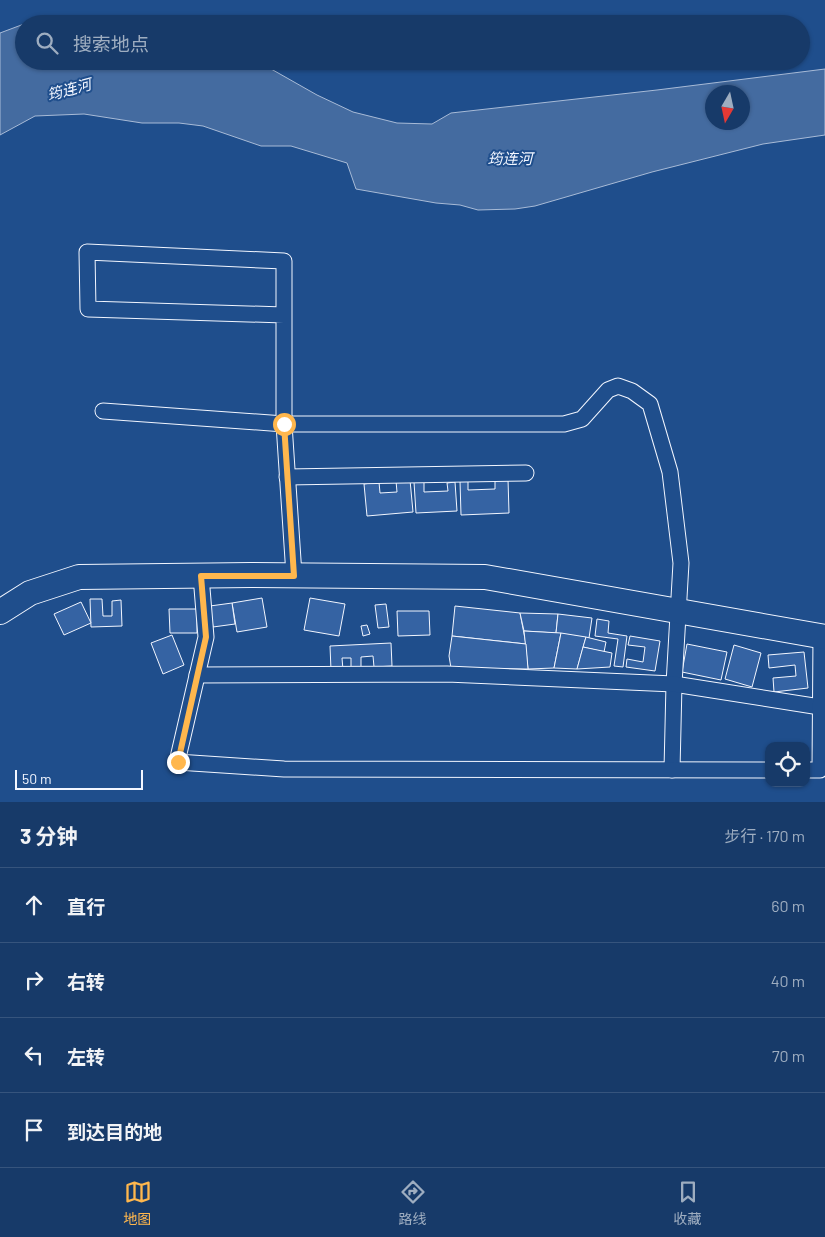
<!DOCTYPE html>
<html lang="zh">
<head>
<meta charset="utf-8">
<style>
  :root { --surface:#173a69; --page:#244571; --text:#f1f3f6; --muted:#9eadc0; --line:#36547d; --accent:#ffb74d }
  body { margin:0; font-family:Barlow,"Noto Sans SC",sans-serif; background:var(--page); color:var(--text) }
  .controls { position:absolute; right:15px; bottom:15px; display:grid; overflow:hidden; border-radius:10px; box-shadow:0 1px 4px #0004 }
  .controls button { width:45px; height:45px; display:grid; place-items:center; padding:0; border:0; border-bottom:1px solid var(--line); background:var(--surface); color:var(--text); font:25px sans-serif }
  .compass { position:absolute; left:705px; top:85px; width:45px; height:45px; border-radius:50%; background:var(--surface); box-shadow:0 1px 4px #0004; rotate:189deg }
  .scale { position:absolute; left:15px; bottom:12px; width:128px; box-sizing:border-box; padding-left:5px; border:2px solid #f2f6ff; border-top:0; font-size:14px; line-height:18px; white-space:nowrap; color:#f2f6ff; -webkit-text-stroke:4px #1f4e8c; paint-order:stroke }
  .stop { position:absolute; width:15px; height:15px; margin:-11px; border:4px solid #ffb74d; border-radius:50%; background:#fff }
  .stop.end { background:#ffb74d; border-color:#fff; box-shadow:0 1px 5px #0008 }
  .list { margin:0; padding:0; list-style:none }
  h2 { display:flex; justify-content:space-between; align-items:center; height:65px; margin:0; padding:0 20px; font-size:21px }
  h2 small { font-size:16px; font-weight:400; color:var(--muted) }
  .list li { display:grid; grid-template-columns:32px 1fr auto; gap:15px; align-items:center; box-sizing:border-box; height:75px; padding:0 20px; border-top:1px solid var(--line) }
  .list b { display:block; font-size:19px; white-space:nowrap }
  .list em { font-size:16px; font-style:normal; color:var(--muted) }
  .icon { flex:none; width:28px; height:28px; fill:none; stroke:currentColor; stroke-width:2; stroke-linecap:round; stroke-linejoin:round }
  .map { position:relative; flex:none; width:825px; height:802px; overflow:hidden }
  .search { position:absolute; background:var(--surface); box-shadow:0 1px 4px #0004; left:15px; right:15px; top:15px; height:55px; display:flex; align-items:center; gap:12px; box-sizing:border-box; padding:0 18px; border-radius:28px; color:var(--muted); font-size:19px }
  .sheet { height:365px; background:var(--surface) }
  nav { display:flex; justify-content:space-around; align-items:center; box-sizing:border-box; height:70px; border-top:1px solid var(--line); background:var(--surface); font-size:14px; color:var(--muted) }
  nav a { display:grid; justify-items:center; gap:2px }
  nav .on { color:var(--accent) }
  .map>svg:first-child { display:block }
</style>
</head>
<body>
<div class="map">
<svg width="825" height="802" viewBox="0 0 825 802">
  <rect width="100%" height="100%" fill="#1f4e8c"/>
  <g fill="#446ba0" stroke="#a8bbd7" fill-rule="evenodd">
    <path d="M38 20H105L132 24H26Z"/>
    <path d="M24 24V61H257L317 95 353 112 397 123 432 124 451 113 657 90 825 69V135L763 144 652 172 535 206 515 209 478 210 460 205 436 203 356 189 347 163 291 146H261L203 126 179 123H142L84 114 35 116 0 135V33ZM712 92H742V122H712Z"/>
  </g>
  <g fill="#3563a3" stroke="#f2f6ff">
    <path d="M495 479H508L509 513 461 515 460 481 468 480V490L495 489Z"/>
    <path d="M410 480 413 512 367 516 364 484 379 482 380 493 397 492 396 481Z"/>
    <path d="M424 481V492L448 491 447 483 455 482 457 511 416 513 414 482Z"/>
    <path d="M262 598 267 627 237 632 232 603Z"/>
    <path d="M310 598 345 604 339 636 304 630Z"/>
    <path d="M90 599H102L103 616H112V601L121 600 122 626 91 627Z"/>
    <path d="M81 602 91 623 64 635 54 614Z"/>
    <path d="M232 603 235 624 213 627 210 606Z"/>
    <path d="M386 604 389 627 378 628 375 605Z"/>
    <path d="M455 606 520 613 526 644 452 636Z"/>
    <path d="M169 609H197V633H170Z"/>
    <path d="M397 611H429L430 635 398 636Z"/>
    <path d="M520 613 558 614 556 633 524 631Z"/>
    <path d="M558 614 592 618 589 638 556 633Z"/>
    <path d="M597 619 609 621 608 633 627 636 623 667 614 666 618 639 595 636Z"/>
    <path d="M367 625 370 634 363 636 361 626Z"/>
    <path d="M524 631 561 633 554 668 528 669Z"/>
    <path d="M561 633 586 637 577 669 554 668Z"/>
    <path d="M172 635 184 665 163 674 151 643Z"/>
    <path d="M452 636 526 644 528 669 451 668 449 656Z"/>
    <path d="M630 636 660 641 655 671 626 667 627 659 643 662 645 647 628 645Z"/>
    <path d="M586 637 606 642 604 652 583 647Z"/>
    <path d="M391 643 392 666 374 667 373 656 361 657V669H351V658H342L343 670H331L330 646Z"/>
    <path d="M687 644 727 652 721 680 682 672Z"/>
    <path d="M734 645 761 653 752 687 725 679Z"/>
    <path d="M583 647 612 653 610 667 577 669Z"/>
    <path d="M804 652 808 688 774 692 773 678 796 676 795 665 769 668 768 655Z"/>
  </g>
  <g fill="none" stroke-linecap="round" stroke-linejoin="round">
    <defs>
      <g id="street">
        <path d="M284 315 88 309 87 252 284 261V424L294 575"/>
        <path d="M103 411 284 424H564L582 419 608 390 618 386 632 391 650 404 670 472 681 563 674 684 672 770"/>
        <path d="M287 477 526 473"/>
        <path d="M201 576 206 637 177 762 284 769 769 770"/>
        <path d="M197 675 447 674 674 684 820 707"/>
        <path d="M806 770H820L821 636"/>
      </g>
      <path id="primary" d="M0 612 30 593 79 577 251 575 485 577 825 637"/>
    </defs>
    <use href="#street" stroke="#f2f6ff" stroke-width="17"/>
    <use href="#primary" stroke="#f2f6ff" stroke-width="26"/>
    <use href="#street" stroke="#1f4e8c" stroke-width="15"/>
    <use href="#primary" stroke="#1f4e8c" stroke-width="24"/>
  </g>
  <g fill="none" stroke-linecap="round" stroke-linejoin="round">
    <path stroke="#ffb74d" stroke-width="6" d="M178 762 206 637 201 576H294L284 424"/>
  </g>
  <g text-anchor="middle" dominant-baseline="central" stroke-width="4" stroke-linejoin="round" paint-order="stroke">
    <g font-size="15" font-style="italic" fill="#f2f6ff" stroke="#1f4e8c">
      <text transform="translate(69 89) rotate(-15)">筠连河</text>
      <text x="510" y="158">筠连河</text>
    </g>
  </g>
</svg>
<div class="controls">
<button><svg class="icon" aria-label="locate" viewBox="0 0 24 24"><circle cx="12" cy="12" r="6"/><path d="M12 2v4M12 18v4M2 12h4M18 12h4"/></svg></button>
</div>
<svg class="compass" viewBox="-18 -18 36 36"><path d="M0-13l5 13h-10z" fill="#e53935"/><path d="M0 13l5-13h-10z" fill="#9eadc0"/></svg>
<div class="scale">50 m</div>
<div class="stop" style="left:284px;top:424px"></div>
<div class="stop end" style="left:178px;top:762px"></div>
<div class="search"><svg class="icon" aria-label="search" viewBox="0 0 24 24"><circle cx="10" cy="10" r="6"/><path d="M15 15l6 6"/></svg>搜索地点</div>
</div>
<section class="sheet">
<h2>3 分钟<small>步行 · 170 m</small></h2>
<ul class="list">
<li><svg class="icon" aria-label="ahead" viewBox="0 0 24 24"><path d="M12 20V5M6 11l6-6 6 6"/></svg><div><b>直行</b></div><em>60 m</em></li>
<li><svg class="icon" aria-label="right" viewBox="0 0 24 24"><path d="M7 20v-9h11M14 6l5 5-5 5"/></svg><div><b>右转</b></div><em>40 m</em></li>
<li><svg class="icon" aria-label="left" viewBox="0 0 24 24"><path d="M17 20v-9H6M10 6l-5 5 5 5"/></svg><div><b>左转</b></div><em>70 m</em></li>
<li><svg class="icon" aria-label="arrive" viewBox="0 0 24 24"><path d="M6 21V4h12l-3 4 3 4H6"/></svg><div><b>到达目的地</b></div></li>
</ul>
</section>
<nav>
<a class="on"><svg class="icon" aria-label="map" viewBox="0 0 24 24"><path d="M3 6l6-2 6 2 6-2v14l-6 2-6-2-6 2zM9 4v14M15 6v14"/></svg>地图</a>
<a><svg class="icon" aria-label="directions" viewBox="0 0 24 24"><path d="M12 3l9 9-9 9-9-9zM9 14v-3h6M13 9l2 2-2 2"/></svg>路线</a>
<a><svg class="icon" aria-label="saved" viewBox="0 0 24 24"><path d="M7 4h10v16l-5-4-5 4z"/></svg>收藏</a>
</nav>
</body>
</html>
